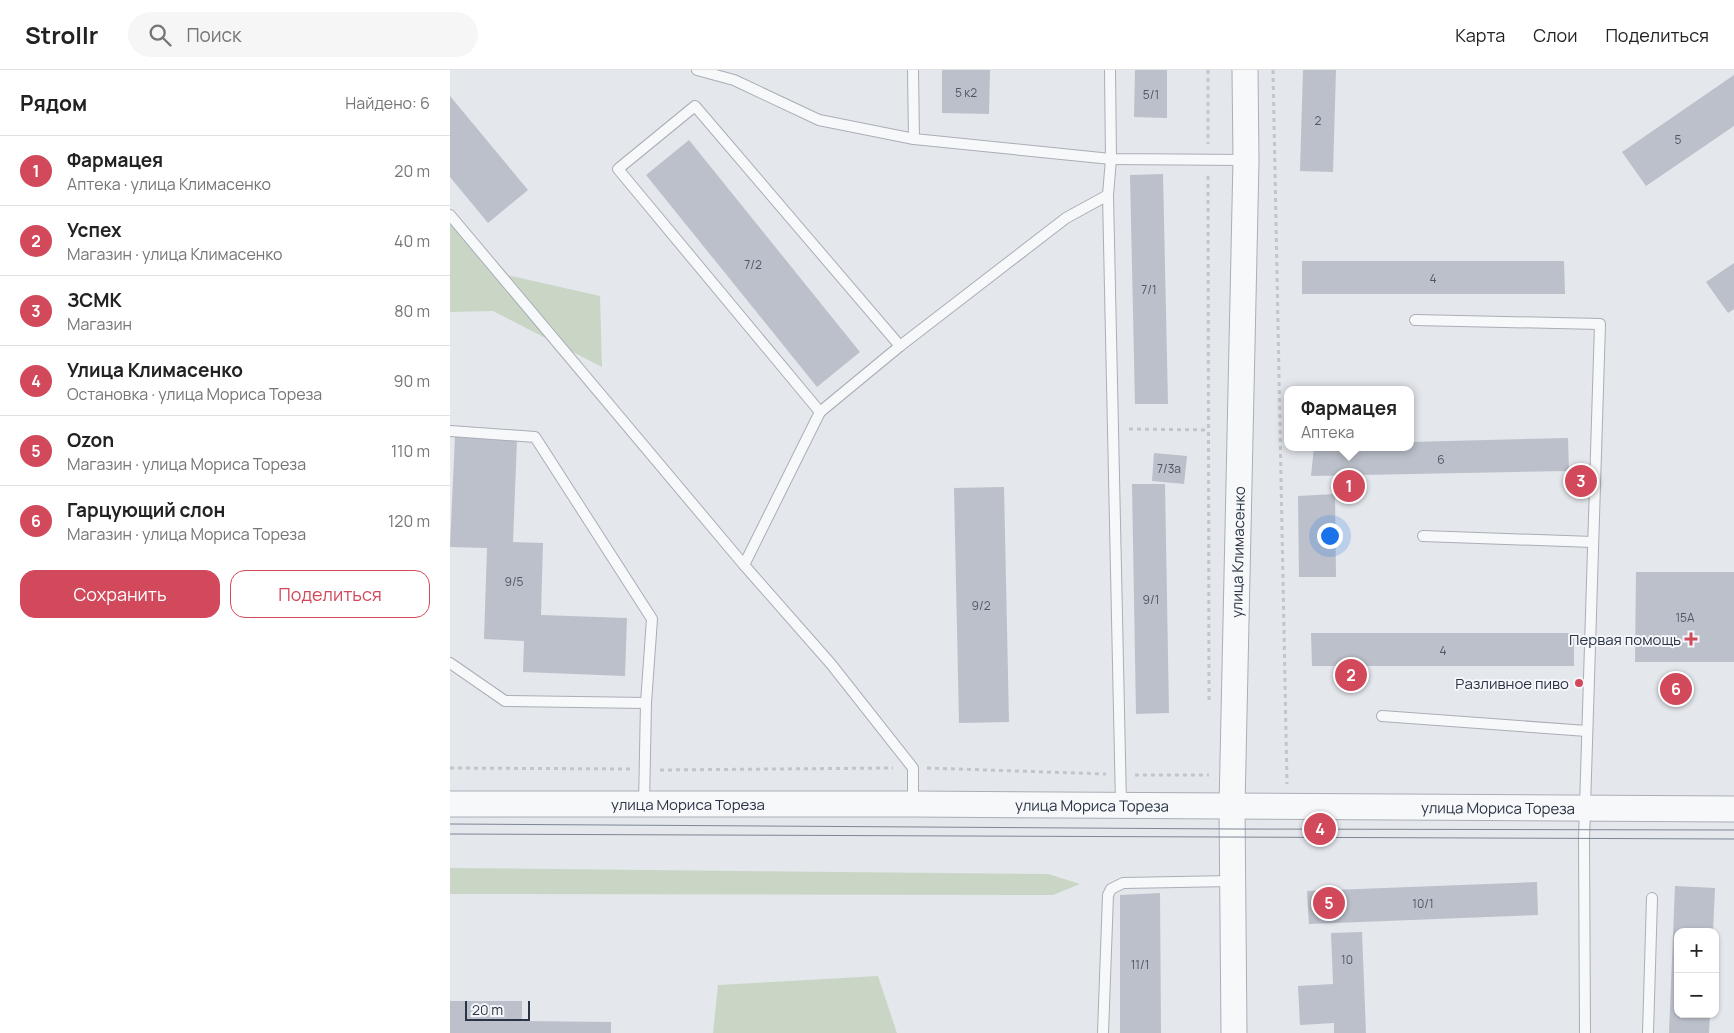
<!DOCTYPE html>
<html lang="ru">
<head>
<meta charset="utf-8">
<style>
  :root { --surface:#fff; --page:#f6f6f6; --text:#222; --muted:#767676; --line:#e0e0e0; --accent:#d1495b }
  body { margin:0; font-family:Manrope,sans-serif; background:var(--page); color:var(--text) }
  .controls { position:absolute; right:15px; bottom:15px; display:grid; overflow:hidden; border-radius:10px; box-shadow:0 1px 4px #0004 }
  .controls button { width:45px; height:45px; display:grid; place-items:center; padding:0; border:0; border-bottom:1px solid var(--line); background:var(--surface); color:var(--text); font:25px sans-serif }
  .scale { position:absolute; left:15px; bottom:12px; width:65px; box-sizing:border-box; padding-left:5px; border:2px solid #2b3445; border-top:0; font-size:14px; line-height:18px; white-space:nowrap; color:#2b3445; -webkit-text-stroke:4px #f4f6f9; paint-order:stroke }
  .you { position:absolute; left:879px; top:465px; width:18px; height:18px; margin:-12px; border:4px solid #fff; border-radius:50%; background:#1a73e8; box-shadow:0 0 0 8px #1a73e833 }
  .badge { display:grid; place-items:center; width:32px; height:32px; border-radius:50%; background:var(--accent); color:#fff; font-size:16px; font-weight:700 }
  .pin { position:absolute; translate:-50% -50%; border:2px solid #fff; box-shadow:0 1px 5px #0006 }
  .popup { position:absolute; left:834px; top:316px; width:130px; height:65px; box-sizing:border-box; display:grid; place-content:center; border-radius:10px; background:var(--surface); filter:drop-shadow(0 1px 4px #0005); font-size:16px; white-space:nowrap; color:var(--muted) }
  .popup b { font-size:19px; color:var(--text) }
  .popup::after { content:''; position:absolute; left:50%; top:100%; margin-left:-10px; border:10px solid transparent; border-top-color:var(--surface) }
  .list { margin:0; padding:0; list-style:none }
  h2 { display:flex; justify-content:space-between; align-items:center; height:65px; margin:0; padding:0 20px; font-size:21px }
  h2 small { font-size:16px; font-weight:400; color:var(--muted) }
  .list li { display:grid; grid-template-columns:32px 1fr auto; gap:15px; align-items:center; box-sizing:border-box; height:70px; padding:0 20px; border-top:1px solid var(--line) }
  .list b { display:block; font-size:19px; white-space:nowrap }
  .list p { margin:0; font-size:16px; white-space:nowrap; color:var(--muted) }
  .list em { font-size:16px; font-style:normal; color:var(--muted) }
  .actions { display:flex; gap:10px; padding:15px 20px }
  .actions a { flex:1; padding:11px 0; border:1px solid var(--accent); border-radius:15px; text-align:center; font-size:18px; color:var(--accent) }
  .actions .main { background:var(--accent); color:#fff }
  .icon { flex:none; width:28px; height:28px; fill:none; stroke:currentColor; stroke-width:2; stroke-linecap:round; stroke-linejoin:round }
  .map { position:relative; flex:none; width:1284px; height:963px; overflow:hidden }
  header { display:flex; align-items:center; gap:30px; box-sizing:border-box; height:70px; padding:0 25px; background:var(--surface); border-bottom:1px solid var(--line) }
  header strong { font-size:24px }
  nav { display:flex; gap:28px; margin-inline-start:auto; font-size:18px }
  .search { width:350px; height:45px; background:var(--page); display:flex; align-items:center; gap:12px; box-sizing:border-box; padding:0 18px; border-radius:28px; color:var(--muted); font-size:19px }
  main { display:flex }
  aside { flex:1; background:var(--surface) }
  .map>svg:first-child { display:block }
</style>
</head>
<body>
<header>
<strong>Strollr</strong>
<div class="search"><svg class="icon" aria-label="search" viewBox="0 0 24 24"><circle cx="10" cy="10" r="6"/><path d="M15 15l6 6"/></svg>Поиск</div>
<nav><a>Карта</a><a>Слои</a><a>Поделиться</a></nav>
</header>
<main>
<aside>
<h2>Рядом<small>Найдено: 6</small></h2>
<ul class="list">
<li><span class="badge">1</span><div><b>Фармацея</b><p>Аптека · улица Климасенко</p></div><em>20 m</em></li>
<li><span class="badge">2</span><div><b>Успех</b><p>Магазин · улица Климасенко</p></div><em>40 m</em></li>
<li><span class="badge">3</span><div><b>ЗСМК</b><p>Магазин</p></div><em>80 m</em></li>
<li><span class="badge">4</span><div><b>Улица Климасенко</b><p>Остановка · улица Мориса Тореза</p></div><em>90 m</em></li>
<li><span class="badge">5</span><div><b>Ozon</b><p>Магазин · улица Мориса Тореза</p></div><em>110 m</em></li>
<li><span class="badge">6</span><div><b>Гарцующий слон</b><p>Магазин · улица Мориса Тореза</p></div><em>120 m</em></li>
</ul>
<div class="actions"><a class="main">Сохранить</a><a>Поделиться</a></div>
</aside>
<div class="map">
<svg width="1284" height="963" viewBox="0 0 1284 963">
  <rect width="100%" height="100%" fill="#e4e7ec"/>
  <g fill="#c9d6c5">
    <path d="M0 153 43 202 150 226 152 297 43 241 0 242Z"/>
    <path d="M0 798 598 804 630 814 603 825 0 824Z"/>
    <path d="M428 906 447 963H263L268 915Z"/>
  </g>
  <g fill="#bbc0ca">
    <path d="M492 0H540L539 44 492 43Z"/>
    <path d="M685 0H717V48L684 47Z"/>
    <path d="M853 0H886L883 102 850 101Z"/>
    <path d="M1284 5V56L1196 116 1172 82Z"/>
    <path d="M0 26 78 120 38 153 0 107Z"/>
    <path d="M239 70 410 282 367 317 196 105Z"/>
    <path d="M713 104 718 334H685L680 105Z"/>
    <path d="M852 191H1114L1115 224H852Z"/>
    <path d="M1284 193V239L1278 243 1256 212Z"/>
    <path d="M5 366 67 369 63 472 93 473 91 545 177 548 175 606 73 602 74 571 34 569 37 478 0 477Z"/>
    <path d="M1118 368 1119 401 861 406 864 377H960V372Z"/>
    <path d="M704 383 737 386 734 414 702 411Z"/>
    <path d="M682 414H715L719 643 686 644Z"/>
    <path d="M554 417 559 652 509 653 504 418Z"/>
    <path d="M885 424 886 507H849L848 426Z"/>
    <path d="M1186 502H1284V592H1185Z"/>
    <path d="M861 563H1124V596H862Z"/>
    <path d="M1087 812 1088 845 859 854 857 821Z"/>
    <path d="M1225 816 1265 818 1263 862H1228V944H1260L1259 963H1219Z"/>
    <path d="M710 823 711 963H670V825Z"/>
    <path d="M912 862 916 963H884V953L850 955 848 916 883 914 881 863Z"/>
    <path d="M0 931H72V951L161 952V963H0Z"/>
  </g>
  <g fill="none" stroke-linecap="round" stroke-linejoin="round">
    <defs>
      <g id="service">
        <path d="M247 0 284 10 369 50 464 69 661 89 795 90"/>
        <path d="M463 0 464 69"/>
        <path d="M660 0 661 89 658 125 671 735"/>
        <path d="M0 145 294 495 381 594 463 698V734"/>
        <path d="M965 250 1150 254 1134 769 1135 963"/>
        <path d="M370 342 450 276"/>
        <path d="M0 361 85 367 202 549 196 633"/>
        <path d="M973 466 1143 472"/>
        <path d="M294 495 370 342 168 99 245 36 450 276 616 148 658 125"/>
        <path d="M0 593 55 631 196 633 194 734"/>
        <path d="M932 646 1137 661"/>
        <path d="M653 963 658 825 661 819 673 813 782 811"/>
        <path d="M1198 963 1202 828"/>
      </g>
      <g id="tertiary">
        <path id="s1" d="M0 734H463L1284 739"/>
        <path id="s2" d="M784 963 782 737 796 90 795 0"/>
      </g>
    </defs>
    <use href="#service" stroke="#a9aeb7" stroke-width="12"/>
    <use href="#tertiary" stroke="#a9aeb7" stroke-width="27"/>
    <g stroke="#c2c5cb" stroke-width="3" stroke-dasharray="4 4" stroke-linecap="butt">
      <path d="M758 0V74"/>
      <path d="M823 0 837 714"/>
      <path d="M758 106 759 632"/>
      <path d="M679 359 758 360"/>
      <path d="M0 698 181 699"/>
      <path d="M477 698 656 704"/>
      <path d="M210 700 443 698"/>
      <path d="M685 705H759"/>
    </g>
    <use href="#service" stroke="#f7f8fa" stroke-width="10"/>
    <use href="#tertiary" stroke="#f7f8fa" stroke-width="25"/>
    <g stroke="#7d8696" stroke-width="1">
      <path d="M0 754 782 759 1284 760"/>
      <path d="M0 764 1284 769"/>
    </g>
  </g>
  <g fill="#d1495b" stroke="#f4f6f9" stroke-width="2">
    <path d="M1238.5 561.5h5v5h5v5h-5v5h-5v-5h-5v-5h5z"/>
    <circle cx="1129" cy="613" r="5"/>
  </g>
  <g text-anchor="middle" dominant-baseline="central" stroke-width="4" stroke-linejoin="round" paint-order="stroke">
    <g font-size="12" fill="#4f5766">
      <text x="516" y="22">5 к2</text>
      <text x="701" y="24">5/1</text>
      <text x="868" y="50">2</text>
      <text x="1228" y="69">5</text>
      <text x="303" y="194">7/2</text>
      <text x="983" y="208">4</text>
      <text x="699" y="219">7/1</text>
      <text x="991" y="389">6</text>
      <text x="719" y="398">7/3а</text>
      <text x="64" y="511">9/5</text>
      <text x="701" y="529">9/1</text>
      <text x="531" y="535">9/2</text>
      <text x="1235" y="547">15А</text>
      <text x="993" y="580">4</text>
      <text x="973" y="833">10/1</text>
      <text x="897" y="889">10</text>
      <text x="690" y="894">11/1</text>
    </g>
    <g font-size="15" fill="#2b3445" stroke="#f4f6f9">
      <text stroke="none"><textPath href="#s2" startOffset="481">улица Климасенко</textPath></text>
      <text stroke="none"><textPath href="#s1" startOffset="238">улица Мориса Тореза</textPath></text>
      <text stroke="none"><textPath href="#s1" startOffset="642">улица Мориса Тореза</textPath></text>
      <text stroke="none"><textPath href="#s1" startOffset="1048">улица Мориса Тореза</textPath></text>
    </g>
    <g font-size="15" fill="#2b3445" stroke="#f4f6f9" text-anchor="end">
      <text x="1231" y="569">Первая помощь</text>
      <text x="1119" y="613">Разливное пиво</text>
    </g>
  </g>
</svg>
<div class="controls">
<button>+</button>
<button>−</button>
</div>
<div class="scale">20 m</div>
<div class="you"></div>
<div class="pin badge" style="left:899px;top:416px">1</div>
<div class="popup"><b>Фармацея</b>Аптека</div>
<div class="pin badge" style="left:901px;top:605px">2</div>
<div class="pin badge" style="left:1131px;top:411px">3</div>
<div class="pin badge" style="left:870px;top:759px">4</div>
<div class="pin badge" style="left:879px;top:833px">5</div>
<div class="pin badge" style="left:1226px;top:619px">6</div>
</div>
</main>
</body>
</html>
